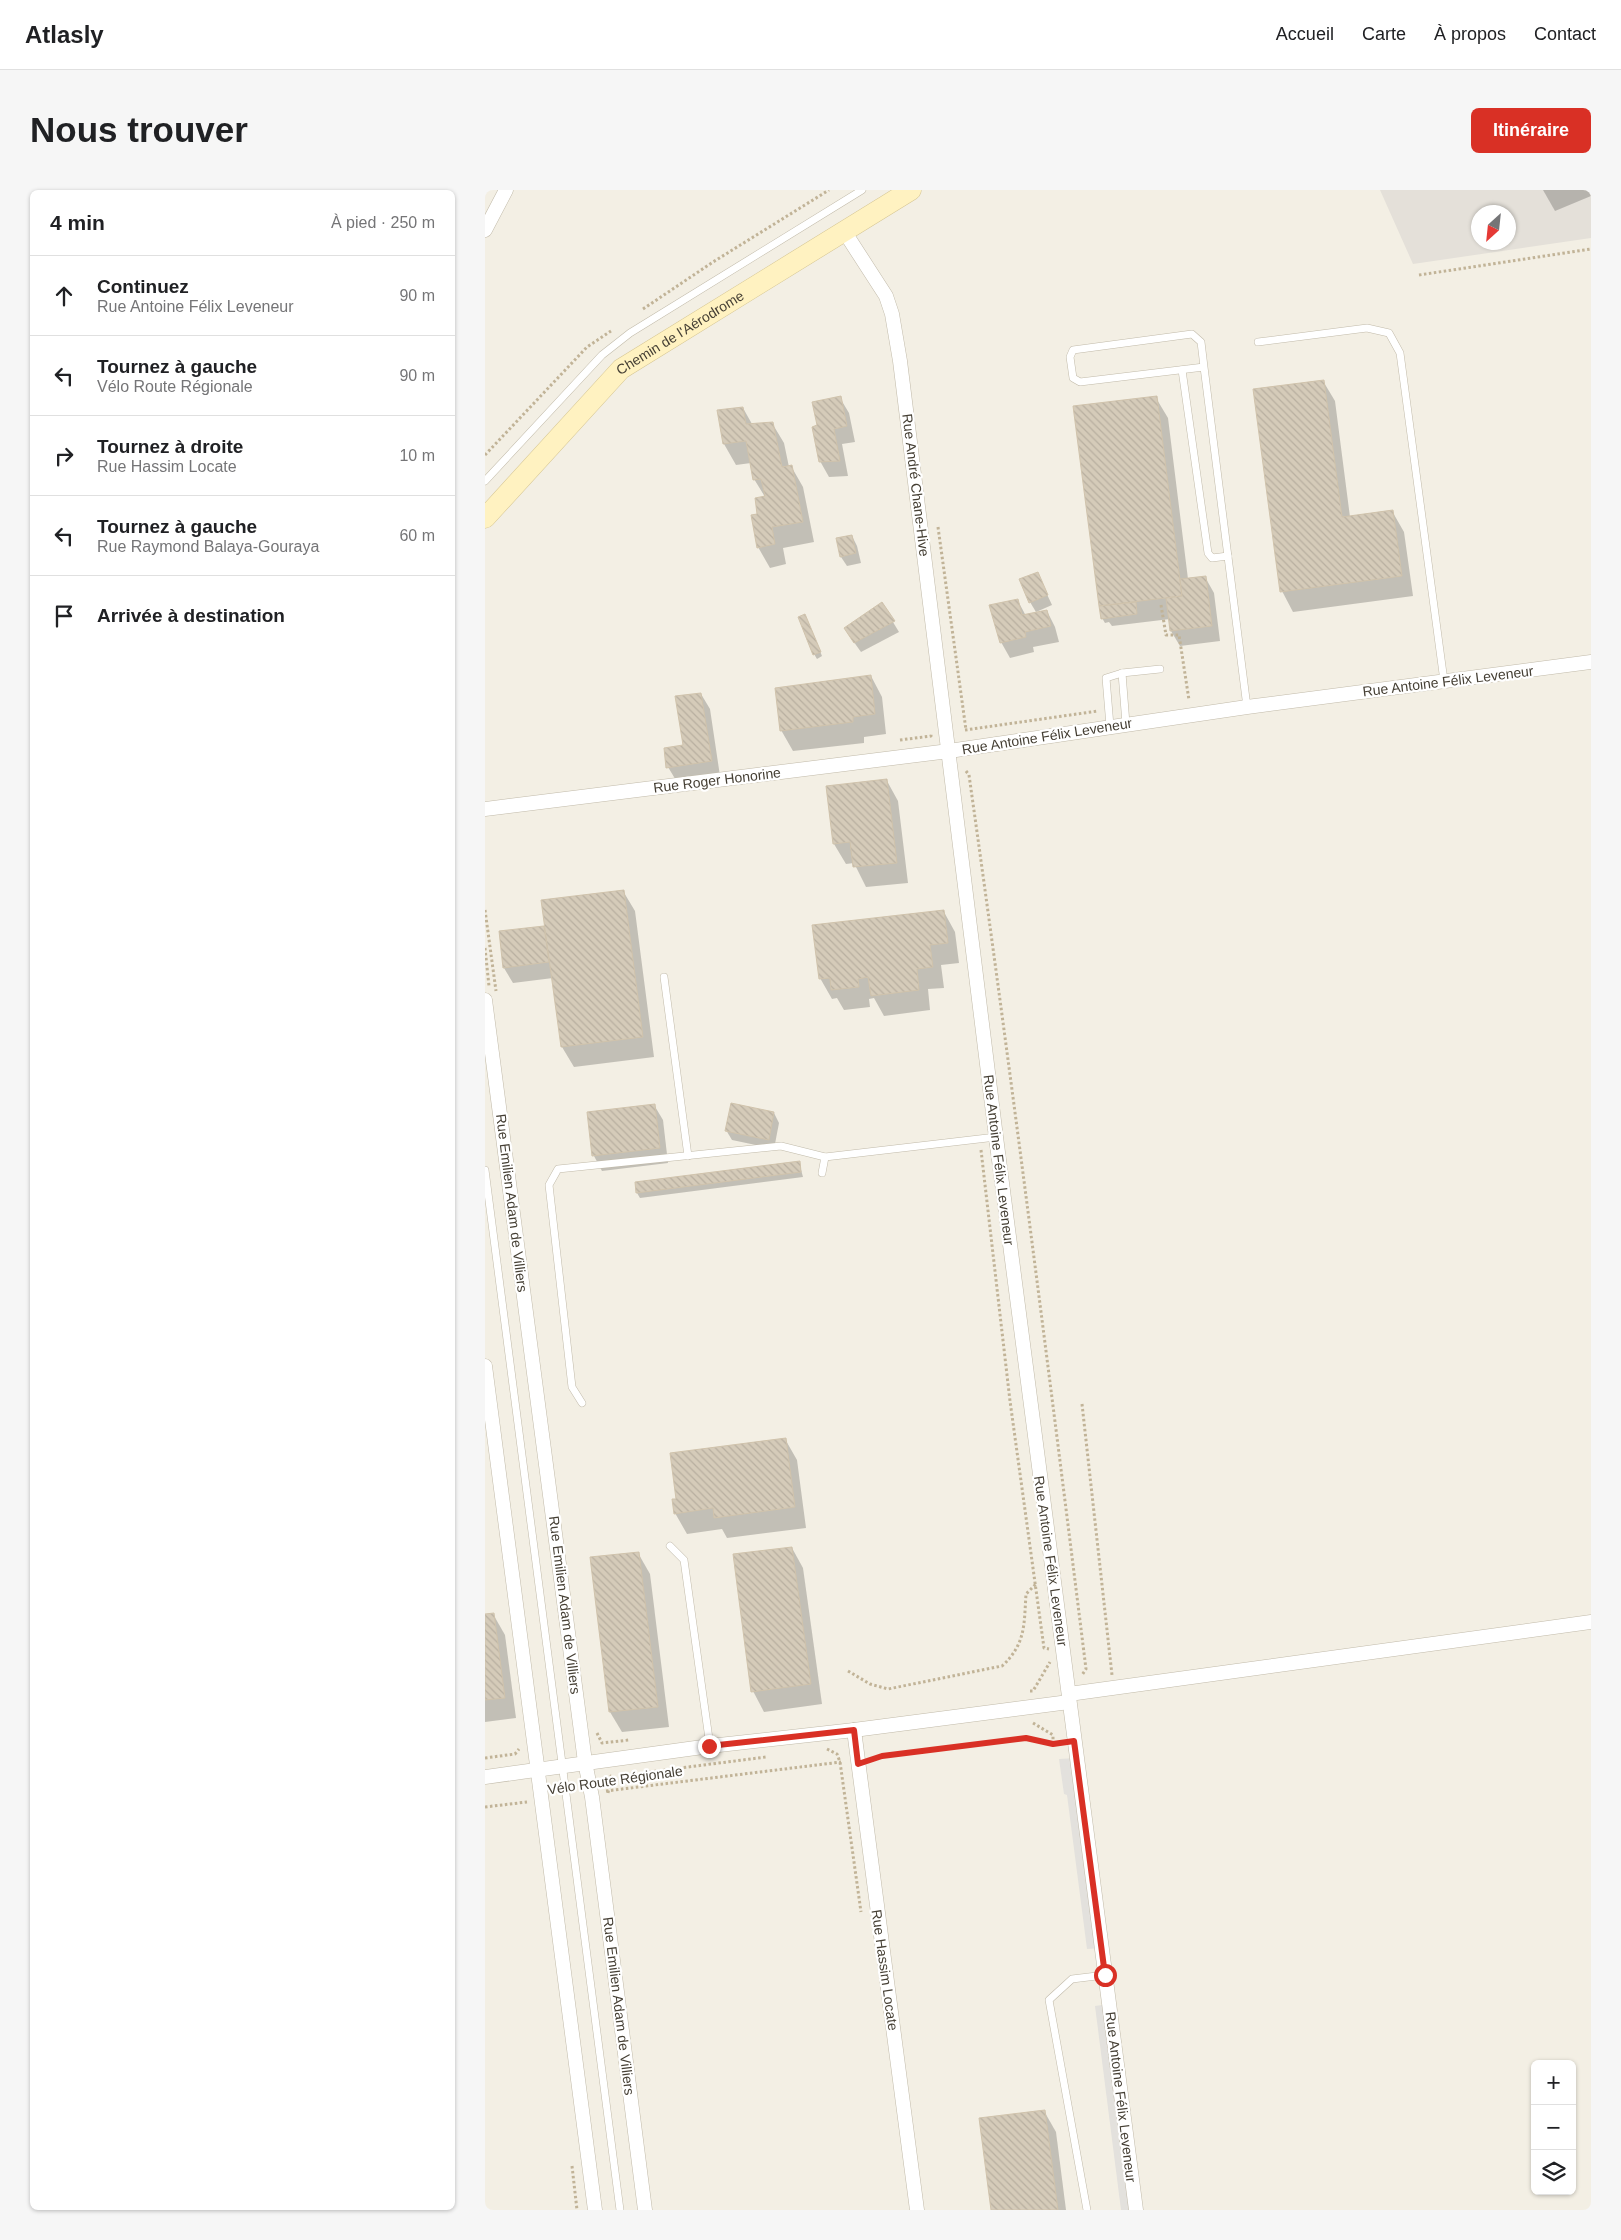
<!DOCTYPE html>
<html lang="fr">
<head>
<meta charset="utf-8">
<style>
  :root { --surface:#fff; --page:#f6f6f6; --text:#202124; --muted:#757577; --line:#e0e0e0; --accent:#d93025 }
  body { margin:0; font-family:Helvetica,sans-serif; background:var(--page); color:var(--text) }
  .controls { position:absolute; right:15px; bottom:15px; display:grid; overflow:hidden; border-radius:8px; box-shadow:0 1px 4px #0004 }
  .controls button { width:45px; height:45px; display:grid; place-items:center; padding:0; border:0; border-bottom:1px solid var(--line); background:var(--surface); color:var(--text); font:25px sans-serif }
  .compass { position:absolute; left:986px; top:15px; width:45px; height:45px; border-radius:50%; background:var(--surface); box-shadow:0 1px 4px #0004; rotate:207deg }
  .stop { position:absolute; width:15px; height:15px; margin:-11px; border:4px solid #d93025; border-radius:50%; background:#fff }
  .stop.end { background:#d93025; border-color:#fff; box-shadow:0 1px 5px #0008 }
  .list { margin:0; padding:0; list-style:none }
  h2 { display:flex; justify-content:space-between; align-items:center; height:65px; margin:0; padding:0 20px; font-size:21px }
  h2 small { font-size:16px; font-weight:400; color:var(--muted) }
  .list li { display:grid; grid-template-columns:32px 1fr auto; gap:15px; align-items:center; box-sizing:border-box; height:80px; padding:0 20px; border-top:1px solid var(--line) }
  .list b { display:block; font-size:19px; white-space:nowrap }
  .list p { margin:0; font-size:16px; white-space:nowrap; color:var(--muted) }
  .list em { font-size:16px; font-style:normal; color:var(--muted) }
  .icon { flex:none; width:28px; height:28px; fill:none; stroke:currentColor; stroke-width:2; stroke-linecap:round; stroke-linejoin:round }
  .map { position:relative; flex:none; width:1106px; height:2020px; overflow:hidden; border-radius:8px }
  header { display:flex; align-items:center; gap:30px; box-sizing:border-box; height:70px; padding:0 25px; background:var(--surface); border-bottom:1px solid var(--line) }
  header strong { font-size:24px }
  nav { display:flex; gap:28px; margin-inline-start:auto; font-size:18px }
  .intro { display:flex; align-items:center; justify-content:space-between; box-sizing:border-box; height:120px; padding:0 30px }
  h1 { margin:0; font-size:35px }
  .button { padding:12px 22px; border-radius:8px; background:var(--accent); color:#fff; font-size:18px; font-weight:700 }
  main { display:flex; gap:30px; padding:0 30px }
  aside { flex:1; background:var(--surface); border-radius:8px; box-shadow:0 1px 4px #0004 }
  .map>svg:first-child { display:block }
</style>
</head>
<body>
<header>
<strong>Atlasly</strong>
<nav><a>Accueil</a><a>Carte</a><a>À propos</a><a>Contact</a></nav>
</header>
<div class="intro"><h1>Nous trouver</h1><a class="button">Itinéraire</a></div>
<main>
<aside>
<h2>4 min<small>À pied · 250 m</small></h2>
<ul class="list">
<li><svg class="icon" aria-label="ahead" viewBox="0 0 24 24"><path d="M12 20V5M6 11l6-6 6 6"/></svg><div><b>Continuez</b><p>Rue Antoine Félix Leveneur</p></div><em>90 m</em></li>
<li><svg class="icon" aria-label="left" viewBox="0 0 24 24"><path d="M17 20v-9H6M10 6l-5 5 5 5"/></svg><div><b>Tournez à gauche</b><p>Vélo Route Régionale</p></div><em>90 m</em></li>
<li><svg class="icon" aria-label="right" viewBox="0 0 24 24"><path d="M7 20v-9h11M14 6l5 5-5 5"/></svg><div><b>Tournez à droite</b><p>Rue Hassim Locate</p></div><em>10 m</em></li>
<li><svg class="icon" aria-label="left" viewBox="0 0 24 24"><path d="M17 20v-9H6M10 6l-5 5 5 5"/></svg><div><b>Tournez à gauche</b><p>Rue Raymond Balaya-Gouraya</p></div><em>60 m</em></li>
<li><svg class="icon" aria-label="arrive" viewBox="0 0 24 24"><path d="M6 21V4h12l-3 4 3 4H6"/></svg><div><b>Arrivée à destination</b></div></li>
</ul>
</aside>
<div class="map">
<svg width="1106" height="2020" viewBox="0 0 1106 2020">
  <defs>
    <pattern id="building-back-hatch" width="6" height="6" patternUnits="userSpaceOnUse" patternTransform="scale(1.25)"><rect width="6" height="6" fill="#d5cbb9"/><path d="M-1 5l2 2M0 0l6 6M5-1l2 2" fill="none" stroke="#b8afa0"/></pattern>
  </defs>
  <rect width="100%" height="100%" fill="#f3efe4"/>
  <path fill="#e4e0d9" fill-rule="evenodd" d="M895 0H1106V48L928 74ZM994 22H1024V52H994Z"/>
  <g fill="#e3e1dd">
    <path d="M591 1568 616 1758 602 1759 582 1605 579 1604 574 1569Z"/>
    <path d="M624 1814 651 2020H636L610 1816Z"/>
  </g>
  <g fill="#0003">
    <path d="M1058 0H1106V6L1070 21Z"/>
    <path d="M838 191 850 211 865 327 907 321 919 342 928 406 808 422 797 401Z"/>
    <path d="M355 208 364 223 370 252 357 254 363 286 344 287 335 271 334 236Z"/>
    <path d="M671 208 683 228 703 389 720 387 729 403 735 451 695 456 686 441 685 429 627 436 624 432 620 433 617 428 590 217Z"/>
    <path d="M258 218 267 234 287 233 299 253 304 277 306 276 318 297 329 352 298 358 301 374 285 378 273 357 274 325 280 307 269 289 266 273 251 275 239 254 233 221Z"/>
    <path d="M367 346 372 356 376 373 362 376 356 367Z"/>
    <path d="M552 383 567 415 551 422 545 412Z"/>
    <path d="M533 411 541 426 562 421 570 437 574 452 548 457 549 462 525 468 516 452Z"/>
    <path d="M397 414 414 442 376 462 366 448Z"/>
    <path d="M322 430 337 466 332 469 329 464Z"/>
    <path d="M386 486 397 507 401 544 379 547V553L308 561 296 540Z"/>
    <path d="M216 504 225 519 235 586 192 592 183 577 199 556Z"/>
    <path d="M402 591 413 611 423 693 381 697 369 673 361 674 349 654Z"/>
    <path d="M138 701 150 721 169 867 89 877 77 857 68 788 28 793 19 778 59 738 62 742Z"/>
    <path d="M459 722 470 742 474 773 456 775 459 798 443 799 445 820 399 826 389 808 384 809 385 817 359 820 352 808 347 809 335 788Z"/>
    <path d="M169 915 178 930 183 973 117 981 109 966Z"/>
    <path d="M289 923 294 933 289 959 247 950 241 940Z"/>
    <path d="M314 972 318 987 155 1008 152 1003 151 993Z"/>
    <path d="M300 1249 312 1270 321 1338 242 1348 237 1339 202 1344 190 1323Z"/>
    <path d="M307 1358 318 1378 337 1514 279 1522 268 1501Z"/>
    <path d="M153 1363 165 1384 184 1537 137 1542 125 1522 107 1368Z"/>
    <path d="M8 1424 20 1445 31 1528 0 1532V1426Z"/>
    <path d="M559 1921 571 1942 581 2020H508Z"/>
  </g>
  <g fill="url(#building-back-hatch)" stroke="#d0c3ac">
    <path d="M839 190 857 327 908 320 917 386 795 402 768 199Z"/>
    <path d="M356 206 362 236 349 239 355 271 334 272 327 237 332 235 327 212Z"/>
    <path d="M672 206 697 406 614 416 588 216Z"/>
    <path d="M258 217 261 234 288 232 297 277 307 275 318 332 287 337 290 354 272 358 266 325 272 324 270 308 280 306 276 289 268 290 261 251 238 254 232 220Z"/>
    <path d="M367 345 371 363 355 367 351 348Z"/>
    <path d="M553 382 563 405 544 413 534 389Z"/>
    <path d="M721 386 727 436 685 441 681 408 697 406 695 389Z"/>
    <path d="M533 409 537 425 562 420 566 436 540 442 541 447 515 453 504 415Z"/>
    <path d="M397 412 410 431 369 453 359 438Z"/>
    <path d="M651 412 652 424 616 429 614 416Z"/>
    <path d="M320 424 336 462 328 465 313 427Z"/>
    <path d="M386 485 390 524 368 527V532L295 541 290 498Z"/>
    <path d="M216 503 227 571 181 578 179 558 198 555 190 506Z"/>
    <path d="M402 589 412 673 368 677 365 652 348 654 341 596Z"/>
    <path d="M139 700 158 847 76 857 56 710Z"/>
    <path d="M459 720 463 753 445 755 448 777 432 779 434 800 386 806 383 787 373 789 374 797 346 800 345 788 334 789 327 735Z"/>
    <path d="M59 736 64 772 18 778 14 741Z"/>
    <path d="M246 913 289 922 284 950 240 941Z"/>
    <path d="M170 914 175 958 107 966 102 922Z"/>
    <path d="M315 971 316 982 151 1003 150 992Z"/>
    <path d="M301 1248 310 1317 229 1328 228 1318 189 1324 187 1309H191L185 1263Z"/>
    <path d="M307 1357 326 1494 266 1502 248 1364Z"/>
    <path d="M154 1362 173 1517 124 1522 105 1367Z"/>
    <path d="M9 1423 20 1508 0 1510V1424Z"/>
    <path d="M560 1920 573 2020H506L494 1928Z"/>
  </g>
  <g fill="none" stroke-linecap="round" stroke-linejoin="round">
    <defs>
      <g id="lane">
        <path d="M773 152 882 138 904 143 915 163 959 491"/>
        <path d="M719 177 595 192 588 188 585 167 588 160 707 144 716 152 719 177 762 517"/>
        <path d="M697 180 723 363 727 368 743 366"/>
        <path d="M0 291 117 165 145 143 377 0"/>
        <path d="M637 483 641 534"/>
        <path d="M625 536 621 488 637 483 675 479"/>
        <path d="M179 787 203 966"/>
        <path d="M340 967 511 947"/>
        <path d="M0 980 135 2020"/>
        <path d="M97 1213 87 1197 64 995 73 979 296 956 340 967 337 983"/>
        <path d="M185 1356 199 1370 225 1556"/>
        <path d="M602 2020 564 1810 587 1789 620 1785"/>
      </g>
      <g id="street">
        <path d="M0 40 21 0"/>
        <path d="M359 41 401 106 407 124 415 171 511 947 651 2020"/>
        <path d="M0 619 464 561 762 517 1106 472"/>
        <path d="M0 810 100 1572 107 1607 160 2020"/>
        <path d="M0 1176 110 2020"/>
        <path d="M584 1504 1106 1432"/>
        <path d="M369 1540 432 2020"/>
        <path d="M0 1587 225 1556 369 1540 584 1512"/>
      </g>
      <g id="secondary">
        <path id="s1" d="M0 328 136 179 426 0"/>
      </g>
    </defs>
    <use href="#lane" stroke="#c1baa9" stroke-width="8"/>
    <use href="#street" stroke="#c1baa9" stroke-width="15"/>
    <use href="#secondary" stroke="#d5c592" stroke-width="21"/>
    <g stroke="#c1b397" stroke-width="3" stroke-dasharray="2.5 2.5" stroke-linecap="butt">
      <path d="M934 85 1106 59"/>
      <path d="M158 119 228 72 344 0"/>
      <path d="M0 265 102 157 126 141"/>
      <path d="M453 337 481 540"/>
      <path d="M676 415 681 445H694L704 510"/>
      <path d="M480 540 613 521"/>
      <path d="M415 550 446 546V544"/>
      <path d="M481 581 484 585C526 883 564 1181 601 1479L597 1485"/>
      <path d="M0 720 11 801"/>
      <path d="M0 758 4 796"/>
      <path d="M496 960 525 1211 559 1458 564 1459"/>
      <path d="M597 1214 627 1485"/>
      <path d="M363 1481 385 1494 403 1499 517 1476C541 1454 539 1434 541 1404L551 1394"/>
      <path d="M545 1501H548L565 1472"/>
      <path d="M548 1533 568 1545V1554"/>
      <path d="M112 1543 117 1553 144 1550"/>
      <path d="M342 1559 352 1564 355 1572 376 1722"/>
      <path d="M0 1568 30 1564 34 1559"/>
      <path d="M386 1570 397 1566 541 1548 570 1554"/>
      <path d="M164 1582 281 1567"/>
      <path d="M121 1601 356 1572"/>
      <path d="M123 1603 126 1586H128"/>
      <path d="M0 1617 42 1612"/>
      <path d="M87 1976 92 2020"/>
    </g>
    <use href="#lane" stroke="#fff" stroke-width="7"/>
    <use href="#street" stroke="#fff" stroke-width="14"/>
    <use href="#secondary" stroke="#fff2c1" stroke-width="20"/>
  </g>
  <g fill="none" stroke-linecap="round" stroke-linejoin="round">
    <path stroke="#d93025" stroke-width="6" d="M224 1556 369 1540 373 1574 397 1566 541 1548 568 1554 589 1551 620 1785"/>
  </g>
  <g text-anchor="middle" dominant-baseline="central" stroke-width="4.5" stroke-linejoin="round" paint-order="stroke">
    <g font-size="14" fill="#453f34" stroke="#fff">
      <text stroke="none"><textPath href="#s1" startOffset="271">Chemin de l'Aérodrome</textPath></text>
      <text transform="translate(431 295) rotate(83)">Rue André Chane-Hive</text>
      <text transform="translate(963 491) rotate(-7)">Rue Antoine Félix Leveneur</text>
      <text transform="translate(562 546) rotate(-9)">Rue Antoine Félix Leveneur</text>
      <text transform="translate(232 590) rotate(-7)">Rue Roger Honorine</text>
      <text transform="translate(514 970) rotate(83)">Rue Antoine Félix Leveneur</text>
      <text transform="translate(27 1013) rotate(83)">Rue Emilien Adam de Villiers</text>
      <text transform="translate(566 1371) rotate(82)">Rue Antoine Félix Leveneur</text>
      <text transform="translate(80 1415) rotate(83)">Rue Emilien Adam de Villiers</text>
      <text transform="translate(130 1590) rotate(-8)">Vélo Route Régionale</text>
      <text transform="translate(400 1780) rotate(82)">Rue Hassim Locate</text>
      <text transform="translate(134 1816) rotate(83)">Rue Emilien Adam de Villiers</text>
      <text transform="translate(636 1907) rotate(83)">Rue Antoine Félix Leveneur</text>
    </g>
  </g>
</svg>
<div class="controls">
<button>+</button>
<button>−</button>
<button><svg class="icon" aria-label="layers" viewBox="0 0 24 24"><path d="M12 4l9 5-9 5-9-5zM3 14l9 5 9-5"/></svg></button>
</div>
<svg class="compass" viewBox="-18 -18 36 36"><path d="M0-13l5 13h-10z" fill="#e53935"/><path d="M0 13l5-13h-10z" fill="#757577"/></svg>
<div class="stop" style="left:620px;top:1785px"></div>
<div class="stop end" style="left:224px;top:1556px"></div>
</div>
</main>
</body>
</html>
